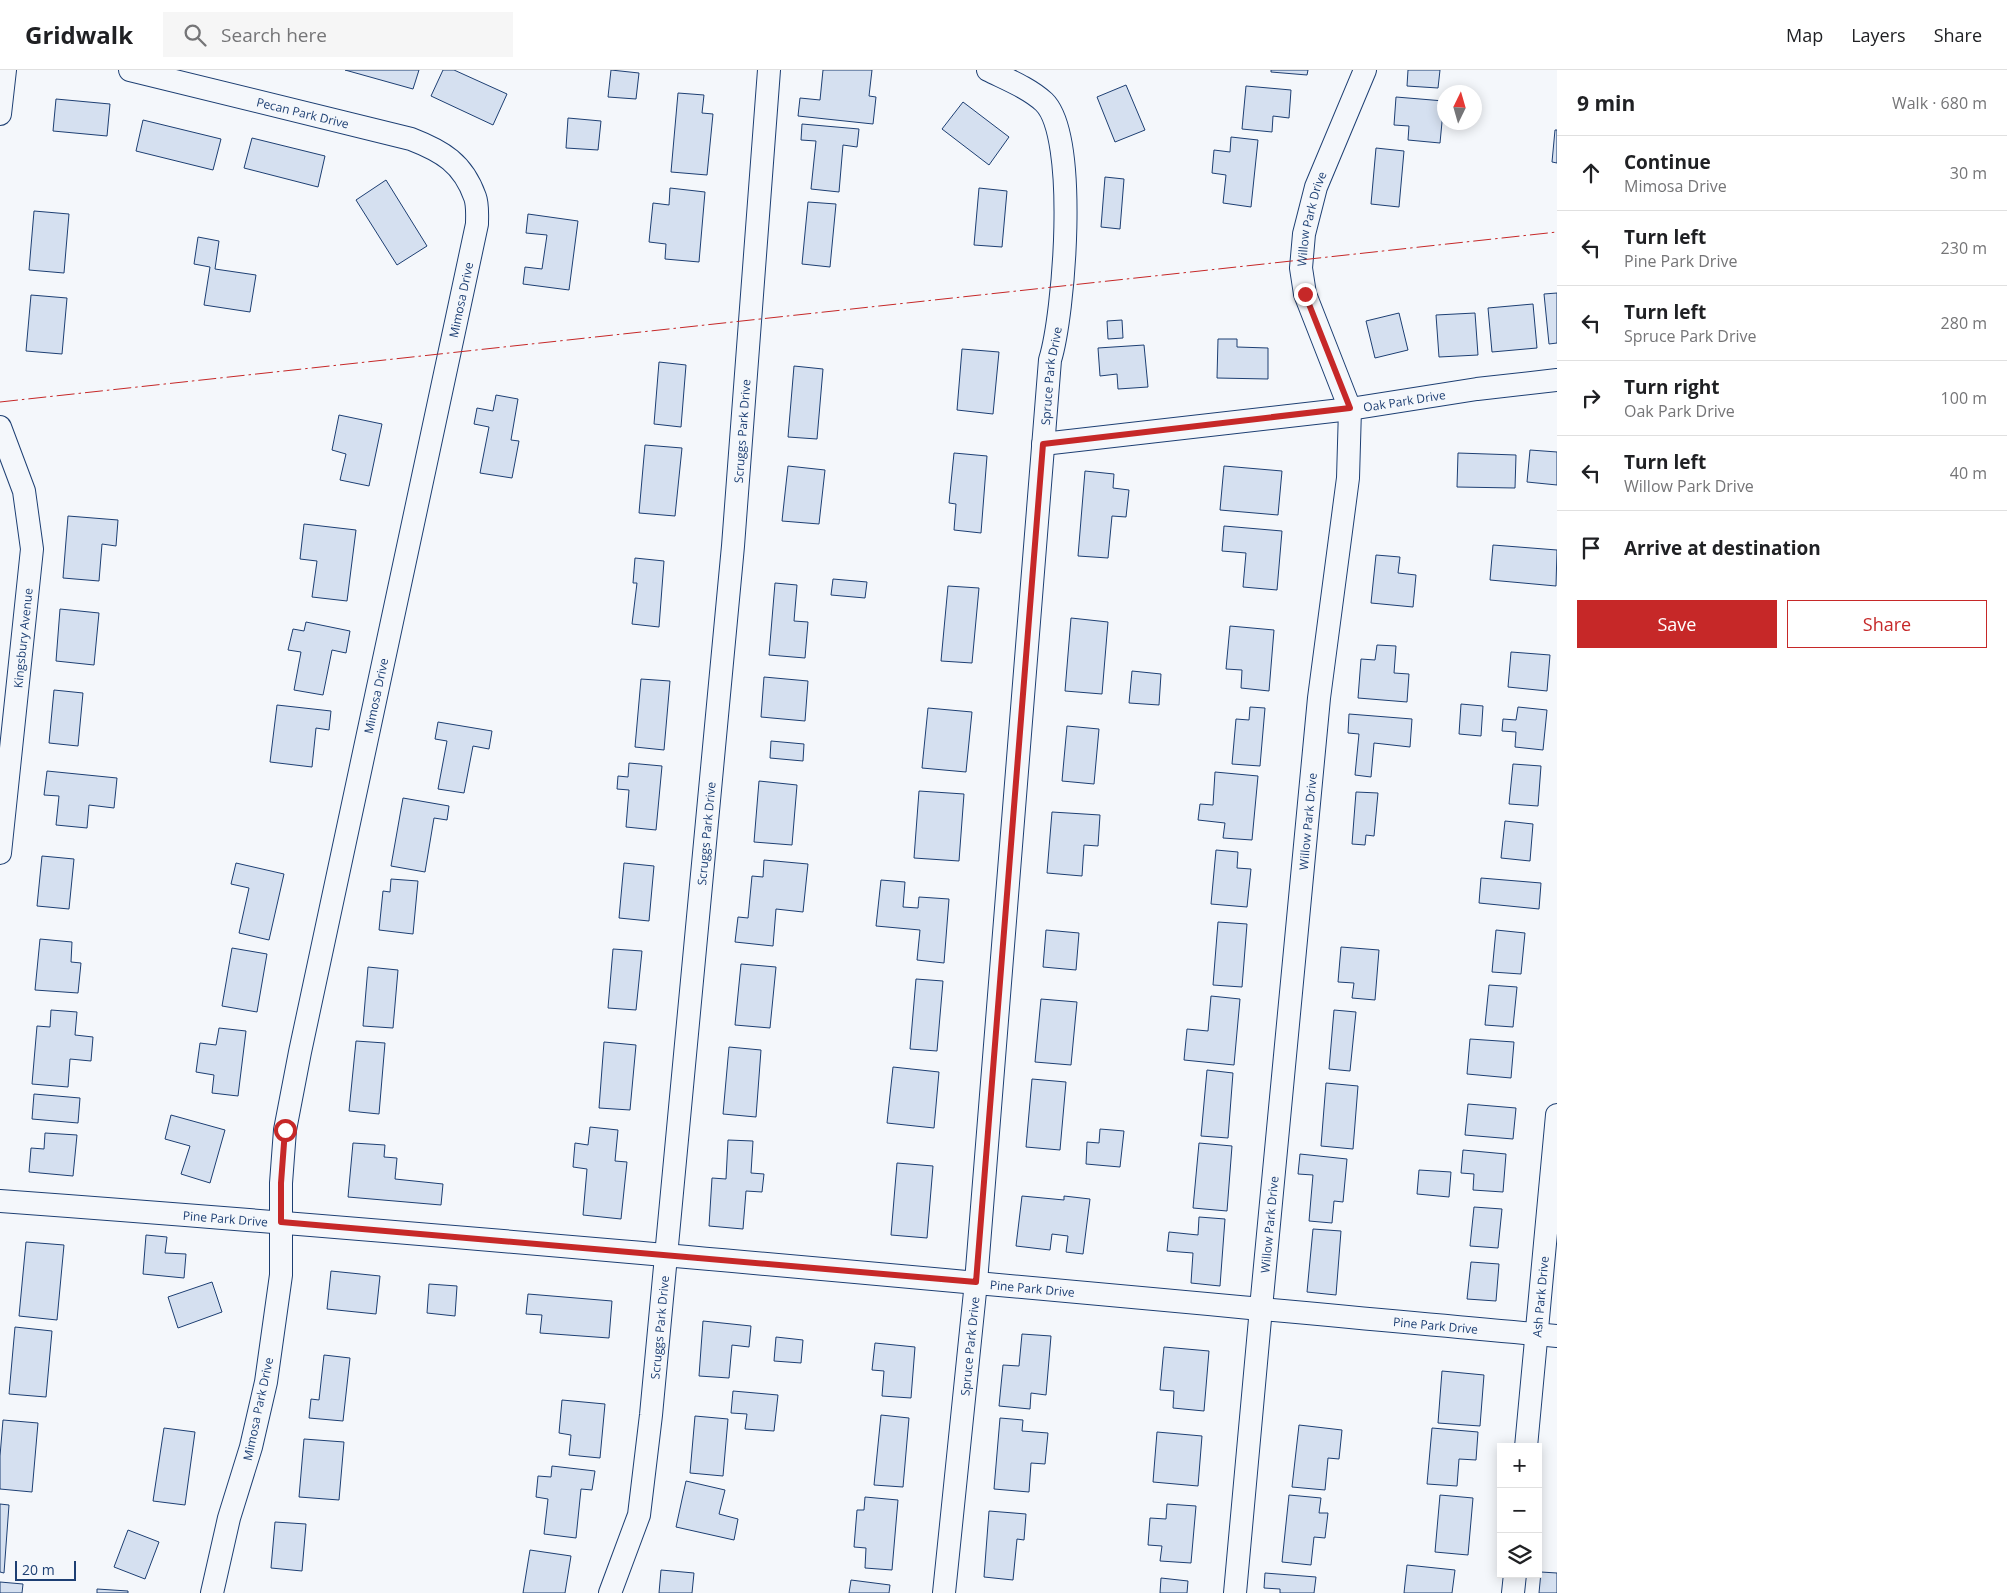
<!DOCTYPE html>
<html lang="en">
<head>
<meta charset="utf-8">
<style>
  :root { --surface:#fff; --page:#f6f6f6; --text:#202124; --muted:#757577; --line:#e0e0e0; --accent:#c62828 }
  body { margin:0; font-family:"Open Sans",sans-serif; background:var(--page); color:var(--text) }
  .controls { position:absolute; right:15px; bottom:15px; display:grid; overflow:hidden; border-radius:0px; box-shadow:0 2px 12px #0003 }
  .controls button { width:45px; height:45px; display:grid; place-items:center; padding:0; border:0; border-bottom:1px solid var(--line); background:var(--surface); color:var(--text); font:25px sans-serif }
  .compass { position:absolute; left:1437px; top:15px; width:45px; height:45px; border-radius:50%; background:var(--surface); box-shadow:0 2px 12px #0003; rotate:5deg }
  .scale { position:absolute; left:15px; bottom:12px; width:61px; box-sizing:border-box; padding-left:5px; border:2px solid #1d3f73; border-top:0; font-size:14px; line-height:18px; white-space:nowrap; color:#1d3f73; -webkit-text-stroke:4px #f4f7fb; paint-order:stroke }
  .stop { position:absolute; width:15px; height:15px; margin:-11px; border:4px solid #c62828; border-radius:50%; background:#fff }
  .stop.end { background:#c62828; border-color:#fff; box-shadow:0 1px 5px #0008 }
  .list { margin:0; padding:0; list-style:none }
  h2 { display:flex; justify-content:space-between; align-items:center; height:65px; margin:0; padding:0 20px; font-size:21px }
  h2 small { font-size:16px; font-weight:400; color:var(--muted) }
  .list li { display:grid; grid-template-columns:32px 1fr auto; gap:15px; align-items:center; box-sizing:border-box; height:75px; padding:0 20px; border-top:1px solid var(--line) }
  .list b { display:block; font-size:19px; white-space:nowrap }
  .list p { margin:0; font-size:16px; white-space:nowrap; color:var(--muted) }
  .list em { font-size:16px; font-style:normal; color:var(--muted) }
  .actions { display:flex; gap:10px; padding:15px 20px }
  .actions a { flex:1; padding:11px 0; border:1px solid var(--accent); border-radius:0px; text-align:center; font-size:18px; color:var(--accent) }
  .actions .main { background:var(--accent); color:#fff }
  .icon { flex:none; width:28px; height:28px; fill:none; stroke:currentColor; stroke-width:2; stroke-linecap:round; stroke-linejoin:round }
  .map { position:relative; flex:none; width:1557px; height:1523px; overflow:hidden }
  header { display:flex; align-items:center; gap:30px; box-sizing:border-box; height:70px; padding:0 25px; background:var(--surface); border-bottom:1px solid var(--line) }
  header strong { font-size:24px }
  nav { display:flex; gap:28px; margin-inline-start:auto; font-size:18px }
  .search { width:350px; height:45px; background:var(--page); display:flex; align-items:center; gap:12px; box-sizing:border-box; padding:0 18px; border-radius:0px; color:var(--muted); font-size:19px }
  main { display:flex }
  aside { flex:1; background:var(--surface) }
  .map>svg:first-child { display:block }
</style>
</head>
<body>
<header>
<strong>Gridwalk</strong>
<div class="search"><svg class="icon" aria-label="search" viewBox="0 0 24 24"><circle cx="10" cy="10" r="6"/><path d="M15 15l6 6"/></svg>Search here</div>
<nav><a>Map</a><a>Layers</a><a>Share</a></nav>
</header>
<main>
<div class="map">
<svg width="1557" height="1523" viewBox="0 0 1557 1523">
  <rect width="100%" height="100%" fill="#f4f7fb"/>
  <g fill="#d5e0f0" stroke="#1d3f73">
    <path d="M345 0H419L413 19Z"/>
    <path d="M443 0H454L507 24 493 55 431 26Z"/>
    <path d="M611 0 639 3 636 29 608 27Z"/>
    <path d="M823 0H872L869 26 876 27 873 54 798 46 800 28 820 30Z"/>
    <path d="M1271 0H1308L1307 5 1271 2Z"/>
    <path d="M1408 0H1440L1438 18 1407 16Z"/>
    <path d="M1126 15 1145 60 1115 72 1097 27Z"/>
    <path d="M1246 16 1291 20 1289 48 1273 46 1272 62 1242 59Z"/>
    <path d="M678 23 704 25 702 43 713 44 707 105 671 102Z"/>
    <path d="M1396 27 1444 31 1440 73 1408 70 1409 56 1394 55Z"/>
    <path d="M56 29 110 34 107 66 53 61Z"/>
    <path d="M963 32 1009 67 989 95 942 59Z"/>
    <path d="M568 48 601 51 598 80 566 78Z"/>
    <path d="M143 50 221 69 213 100 136 81Z"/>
    <path d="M802 54 859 59 857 77 843 75 839 122 811 119 816 71 801 70Z"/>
    <path d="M1555 60H1557V93L1552 92Z"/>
    <path d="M1231 67 1258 70 1251 137 1223 133 1226 105 1212 103 1214 80 1230 82Z"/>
    <path d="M252 68 325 86 318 117 244 98Z"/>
    <path d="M1376 78 1404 81 1399 137 1371 134Z"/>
    <path d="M1105 107 1124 109 1120 159 1101 157Z"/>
    <path d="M386 110 427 176 397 195 356 130Z"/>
    <path d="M670 118 705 122 699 192 665 189 666 174 649 172 653 133 669 135Z"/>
    <path d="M979 118 1007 121 1002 177 974 175Z"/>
    <path d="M808 132 836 134 830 197 802 194Z"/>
    <path d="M34 141 69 144 64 203 29 200Z"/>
    <path d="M528 144 578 151 569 220 523 214 525 197 542 199 547 165 526 163Z"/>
    <path d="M198 167 219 171 215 199 256 205 250 242 204 235 210 197 194 194Z"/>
    <path d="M1557 223V273L1549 274 1544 224Z"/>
    <path d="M31 225 67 228 62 284 26 281Z"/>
    <path d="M1533 234 1537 278 1492 282 1488 238Z"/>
    <path d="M1399 243 1408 280 1375 288 1366 251Z"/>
    <path d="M1475 243 1478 285 1439 287 1436 245Z"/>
    <path d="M1122 250 1123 268 1108 269 1107 251Z"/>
    <path d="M1218 269H1237V277L1268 278V309L1217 308Z"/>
    <path d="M1144 275 1148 317 1118 319 1117 304 1100 306 1098 278Z"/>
    <path d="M962 279 999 282 993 344 957 340Z"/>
    <path d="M659 292 686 295 681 357 654 354Z"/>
    <path d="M794 296 823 299 817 369 788 367Z"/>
    <path d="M496 325 518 329 511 370 519 371 512 408 480 403 489 357 474 354 477 338 493 341Z"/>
    <path d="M339 345 382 354 369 416 340 410 346 384 332 380Z"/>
    <path d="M645 375 682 378 675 446 639 443Z"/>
    <path d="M1530 380 1557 382V415L1527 412Z"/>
    <path d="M954 383 987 386 981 463 954 460 956 434 949 433Z"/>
    <path d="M1458 383 1516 385 1515 418 1457 417Z"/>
    <path d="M788 396 825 400 819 454 782 451Z"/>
    <path d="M1224 396 1282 401 1278 445 1220 440Z"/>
    <path d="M1085 401 1114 404 1113 418 1129 420 1126 447 1112 446 1108 488 1078 486Z"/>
    <path d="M68 446 118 450 116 476 102 474 99 511 63 508Z"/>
    <path d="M304 454 356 460 347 531 312 527 317 491 300 489Z"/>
    <path d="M1224 456 1282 461 1277 520 1243 517 1246 483 1222 481Z"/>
    <path d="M1493 475 1557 480 1556 516 1490 510Z"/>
    <path d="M1376 485 1400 487 1398 503 1416 505 1413 537 1371 533Z"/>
    <path d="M635 488 664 491 659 557 632 554 637 513H633Z"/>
    <path d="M833 509 867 512 865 528 831 525Z"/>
    <path d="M775 513 797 515 794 551 808 552 805 588 769 585Z"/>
    <path d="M948 516 979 518 972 593 941 591Z"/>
    <path d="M60 539 99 543 94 595 56 591Z"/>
    <path d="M1071 548 1108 552 1102 624 1065 621Z"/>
    <path d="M306 552 350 561 346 583 332 580 323 625 294 620 301 582 288 580 293 559 304 561Z"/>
    <path d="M1230 556 1274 560 1269 621 1241 618 1242 600 1226 599Z"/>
    <path d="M1377 575 1396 576 1394 603 1409 604 1407 632 1358 628 1361 589 1375 590Z"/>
    <path d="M1511 582 1550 585 1547 621 1508 617Z"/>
    <path d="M1132 601 1161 604 1159 635 1129 633Z"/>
    <path d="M764 607 808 611 805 651 761 647Z"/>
    <path d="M641 609 670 611 664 680 635 677Z"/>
    <path d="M54 620 83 623 78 676 49 673Z"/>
    <path d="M1461 634 1483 636 1481 666 1459 664Z"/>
    <path d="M277 635 331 641 329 660 316 658 312 697 270 692Z"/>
    <path d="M1250 637 1265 638 1260 696 1232 694 1236 649 1249 650Z"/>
    <path d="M1518 637 1547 640 1543 680 1515 677 1516 662 1502 661 1503 649 1516 650Z"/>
    <path d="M928 638 972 642 966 702 922 698Z"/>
    <path d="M1349 644 1412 649 1410 677 1374 673 1371 707 1355 705 1359 664 1348 663Z"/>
    <path d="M438 652 492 661 489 679 473 676 464 723 438 719 447 671 435 669Z"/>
    <path d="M1067 656 1099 659 1094 714 1062 711Z"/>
    <path d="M771 671 804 674 803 691 770 688Z"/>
    <path d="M629 693 662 696 656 760 626 757 629 720 617 719 618 706 628 707Z"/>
    <path d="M1513 694 1541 696 1538 736 1509 734Z"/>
    <path d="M47 701 117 708 114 738 89 735 87 758 56 755 59 726 44 725Z"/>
    <path d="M1215 702 1258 706 1252 770 1223 768 1225 753 1198 750 1200 734 1213 735Z"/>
    <path d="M759 711 797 715 792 775 754 772Z"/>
    <path d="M919 721 964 724 959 791 914 788Z"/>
    <path d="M1356 722 1378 723 1374 766 1366 765 1365 775 1352 774Z"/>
    <path d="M403 728 449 736 447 750 434 748 425 802 391 796Z"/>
    <path d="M1052 742 1100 745 1098 776 1084 775 1082 806 1047 803Z"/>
    <path d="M1505 751 1533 754 1530 791 1501 788Z"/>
    <path d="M1216 780 1238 782 1237 798 1251 799 1247 837 1211 834Z"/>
    <path d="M42 786 74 789 69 839 37 836Z"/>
    <path d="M764 790 808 794 803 842 776 839 773 876 735 872 738 847 748 848 752 806 763 807Z"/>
    <path d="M236 793 284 804 269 870 239 863 249 818 231 814Z"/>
    <path d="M624 793 654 796 649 851 619 848Z"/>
    <path d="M1481 808 1541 813 1539 839 1479 833Z"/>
    <path d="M391 809 418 811 413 864 379 860 383 821 390 822Z"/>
    <path d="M881 810 905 812 903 837 918 838 919 827 949 829 944 893 917 890 920 860 876 856Z"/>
    <path d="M1218 852 1247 854 1242 917 1213 915Z"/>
    <path d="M1046 860 1079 863 1076 900 1043 897Z"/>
    <path d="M1496 860 1525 863 1521 904 1492 902Z"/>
    <path d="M40 869 72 872 71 892 81 893 78 923 35 920Z"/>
    <path d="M1341 877 1379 880 1375 930 1352 928 1354 913 1338 912Z"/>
    <path d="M232 878 267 884 257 942 222 936Z"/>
    <path d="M613 879 642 881 636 940 608 938Z"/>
    <path d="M741 894 776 897 770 958 735 955Z"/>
    <path d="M368 897 398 900 393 958 363 956Z"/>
    <path d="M916 909 943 911 937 981 910 979Z"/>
    <path d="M1489 915 1517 917 1513 957 1485 955Z"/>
    <path d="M1211 926 1240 929 1234 995 1184 990 1187 959 1208 961Z"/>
    <path d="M1041 929 1077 932 1071 995 1035 992Z"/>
    <path d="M51 940 77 942 75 965 93 967 91 991 70 989 68 1017 32 1014 37 956 50 957Z"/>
    <path d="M1334 940 1356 942 1350 1001 1329 999Z"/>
    <path d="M219 958 246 961 238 1026 212 1023 214 1005 196 1002 200 973 216 975Z"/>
    <path d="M1470 969 1514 972 1511 1008 1467 1004Z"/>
    <path d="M356 971 385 973 379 1044 349 1041Z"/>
    <path d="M604 972 636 975 630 1040 599 1038Z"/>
    <path d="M729 977 761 980 756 1047 723 1044Z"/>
    <path d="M893 997 939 1002 934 1058 887 1053Z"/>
    <path d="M1207 1000 1233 1003 1228 1068 1201 1066Z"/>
    <path d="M1032 1009 1066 1012 1060 1080 1026 1077Z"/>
    <path d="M1326 1013 1358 1016 1353 1079 1321 1076Z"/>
    <path d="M34 1024 80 1028 78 1053 32 1049Z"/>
    <path d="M1468 1034 1516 1038 1513 1069 1465 1065Z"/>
    <path d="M171 1045 225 1060 210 1113 181 1104 190 1076 165 1069Z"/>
    <path d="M590 1057 618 1060 615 1091 627 1092 621 1149 583 1145 587 1099 573 1097 575 1073 588 1075Z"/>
    <path d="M1100 1059 1124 1061 1120 1097 1086 1094 1087 1072 1099 1073Z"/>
    <path d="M45 1063 77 1065 73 1106 29 1102 31 1078 44 1079Z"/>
    <path d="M728 1070 753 1071 751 1103 764 1104 762 1122 746 1121 743 1159 709 1156 712 1108 726 1109Z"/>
    <path d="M353 1073 385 1075 384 1087 397 1088 395 1109 443 1114 441 1135 348 1127Z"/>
    <path d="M1199 1073 1232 1076 1227 1141 1193 1138Z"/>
    <path d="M1463 1080 1506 1084 1503 1122 1473 1120 1474 1104 1461 1103Z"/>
    <path d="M1300 1084 1347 1089 1343 1132 1334 1131 1332 1153 1309 1151 1313 1105 1298 1104Z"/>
    <path d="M897 1093 933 1096 927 1168 891 1165Z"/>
    <path d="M1419 1100 1451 1102 1449 1127 1417 1124Z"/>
    <path d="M1022 1126 1064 1130V1126L1090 1129 1083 1184 1066 1182 1068 1166 1052 1164 1050 1180 1016 1176Z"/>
    <path d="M1474 1137 1502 1139 1498 1178 1470 1176Z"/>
    <path d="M1199 1147 1225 1149 1220 1216 1191 1213 1193 1183 1167 1181 1169 1162 1198 1165Z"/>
    <path d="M1313 1159 1341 1161 1336 1225 1307 1222Z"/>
    <path d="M146 1165 167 1167 165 1183 186 1184 184 1208 143 1204Z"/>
    <path d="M26 1172 64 1175 57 1250 19 1246Z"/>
    <path d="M1471 1192 1499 1194 1496 1231 1467 1229Z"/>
    <path d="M331 1201 380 1206 376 1244 327 1239Z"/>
    <path d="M212 1212 222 1242 178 1258 168 1227Z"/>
    <path d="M429 1214 457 1216 455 1246 427 1243Z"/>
    <path d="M528 1224 612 1231 609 1268 540 1263 542 1245 526 1244Z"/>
    <path d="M703 1251 751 1256 749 1277 732 1275 729 1308 699 1306Z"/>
    <path d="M15 1257 52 1261 46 1327 9 1324Z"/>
    <path d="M1022 1264 1051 1266 1046 1325 1031 1323 1030 1339 999 1336 1003 1295 1019 1296Z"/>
    <path d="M776 1267 803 1270 801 1293 774 1291Z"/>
    <path d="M875 1273 915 1277 911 1328 882 1326 884 1301 872 1300Z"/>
    <path d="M1164 1277 1209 1281 1204 1341 1173 1338 1174 1321 1160 1320Z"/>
    <path d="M324 1285 350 1288 343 1351 309 1348 311 1329 319 1330Z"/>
    <path d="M1442 1301 1484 1305 1480 1356 1438 1353Z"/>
    <path d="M733 1321 778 1325 774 1361 745 1359 747 1344 731 1343Z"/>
    <path d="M562 1330 605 1334 600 1388 569 1385 571 1365 559 1363Z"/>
    <path d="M881 1345 909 1348 903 1417 874 1415Z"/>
    <path d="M695 1346 728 1349 723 1406 690 1403Z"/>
    <path d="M1000 1348 1023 1350 1022 1361 1048 1363 1045 1394 1031 1393 1029 1422 994 1419Z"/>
    <path d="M3 1350 38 1353 32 1422 0 1419V1386Z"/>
    <path d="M1299 1355 1342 1360 1339 1389 1328 1388 1325 1420 1292 1417Z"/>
    <path d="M164 1358 195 1362 185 1435 153 1431Z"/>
    <path d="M1432 1358 1478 1362 1476 1390 1459 1389 1457 1416 1427 1414Z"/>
    <path d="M1157 1362 1202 1366 1198 1416 1153 1412Z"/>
    <path d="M304 1369 344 1372 339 1430 299 1427Z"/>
    <path d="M552 1396 595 1401 592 1420 581 1419 576 1468 544 1464 548 1429 536 1427 538 1406 551 1407Z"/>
    <path d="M686 1411 725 1420 719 1444 738 1449 734 1470 676 1457Z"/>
    <path d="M1289 1425 1321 1428 1319 1443H1328L1325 1468 1314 1467 1311 1495 1282 1492Z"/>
    <path d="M1440 1425 1473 1428 1468 1485 1435 1482Z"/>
    <path d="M865 1427 898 1430 892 1500 865 1498 866 1478 854 1477 857 1440H864Z"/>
    <path d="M0 1434 9 1435 4 1503 0 1502Z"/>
    <path d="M1167 1434 1196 1436 1191 1493 1160 1491 1162 1476 1148 1475 1150 1448 1166 1449Z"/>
    <path d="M989 1441 1026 1444 1024 1470 1017 1469 1013 1510 984 1507Z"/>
    <path d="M275 1452 306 1454 302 1501 271 1498Z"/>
    <path d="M128 1460 159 1472 145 1509 114 1497Z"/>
    <path d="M530 1480 571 1486 565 1523H523Z"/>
    <path d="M1407 1495 1455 1500 1452 1523H1404Z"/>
    <path d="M661 1500 694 1503 692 1523H659Z"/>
    <path d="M1541 1502 1557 1503V1523H1539Z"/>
    <path d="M1265 1503 1316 1507 1314 1523H1280V1519L1264 1518Z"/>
    <path d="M1161 1508 1188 1511 1187 1523H1160Z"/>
    <path d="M851 1510 890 1515 889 1523H849Z"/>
    <path d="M0 1512 23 1514 22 1523H0Z"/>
    <path d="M97 1519 128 1521V1523H97Z"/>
  </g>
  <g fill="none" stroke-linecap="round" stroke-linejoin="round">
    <defs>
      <g id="minor">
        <path id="s1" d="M130 0 411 69C442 81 463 93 475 127 478 135 477 146 477 154L300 982 285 1060 281 1113V1205L266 1312 251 1377 229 1448 212 1523"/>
        <path d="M0 44 5 0"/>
        <path d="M0 357 24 421 32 479 0 783"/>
        <path id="s2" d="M1043 374 1350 339 1477 319 1557 310"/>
        <path id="s3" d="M0 1131C520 1169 1038 1219 1557 1266"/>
        <path id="s4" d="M1526 1377 1557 1045"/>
        <path id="s5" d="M610 1523 639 1445 651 1345 733 476 769 0"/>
        <path id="s6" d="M944 1523 976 1212 1050 290C1064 245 1079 66 1044 32 1029 18 1006 9 988 0"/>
        <path id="s7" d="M1235 1523 1261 1238 1319 628 1348 408 1350 339 1305 224 1301 198 1304 164 1316 117 1365 0"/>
        <path d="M1513 1523 1515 1504"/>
      </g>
    </defs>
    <use href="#minor" stroke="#1d3f73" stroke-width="24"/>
    <use href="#minor" stroke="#f4f7fb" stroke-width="22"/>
    <path stroke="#c62828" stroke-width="1" stroke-dasharray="18 4 2.5 4" stroke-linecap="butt" d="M0 332 1557 162"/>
  </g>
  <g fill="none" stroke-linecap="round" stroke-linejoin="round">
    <path stroke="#c62828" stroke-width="6" d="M285 1060 281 1113V1152L976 1212 1043 374 1350 338 1305 224"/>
  </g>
  <g text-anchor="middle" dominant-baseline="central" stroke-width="4" stroke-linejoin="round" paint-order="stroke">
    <g font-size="12" fill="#1d3f73" stroke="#f4f7fb">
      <text stroke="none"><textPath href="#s1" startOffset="178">Pecan Park Drive</textPath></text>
      <text stroke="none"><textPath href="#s7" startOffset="1390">Willow Park Drive</textPath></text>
      <text transform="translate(461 230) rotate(-78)">Mimosa Drive</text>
      <text stroke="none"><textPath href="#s6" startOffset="1222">Spruce Park Drive</textPath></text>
      <text stroke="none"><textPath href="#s2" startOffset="364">Oak Park Drive</textPath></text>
      <text stroke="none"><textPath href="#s5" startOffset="1172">Scruggs Park Drive</textPath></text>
      <text transform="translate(23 568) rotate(-84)">Kingsbury Avenue</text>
      <text transform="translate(376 626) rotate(-78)">Mimosa Drive</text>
      <text stroke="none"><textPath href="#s7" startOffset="775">Willow Park Drive</textPath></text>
      <text stroke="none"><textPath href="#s5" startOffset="768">Scruggs Park Drive</textPath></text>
      <text stroke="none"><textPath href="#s3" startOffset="226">Pine Park Drive</textPath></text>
      <text stroke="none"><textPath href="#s7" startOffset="370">Willow Park Drive</textPath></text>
      <text stroke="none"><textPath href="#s3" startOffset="1036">Pine Park Drive</textPath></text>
      <text stroke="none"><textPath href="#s4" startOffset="151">Ash Park Drive</textPath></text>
      <text stroke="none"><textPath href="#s3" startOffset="1441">Pine Park Drive</textPath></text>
      <text stroke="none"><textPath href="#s5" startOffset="272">Scruggs Park Drive</textPath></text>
      <text stroke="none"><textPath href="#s6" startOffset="248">Spruce Park Drive</textPath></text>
      <text transform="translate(258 1339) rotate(-78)">Mimosa Park Drive</text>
    </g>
  </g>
</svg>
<div class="controls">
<button>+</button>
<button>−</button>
<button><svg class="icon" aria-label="layers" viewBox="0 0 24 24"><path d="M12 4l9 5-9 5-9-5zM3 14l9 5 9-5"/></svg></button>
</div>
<svg class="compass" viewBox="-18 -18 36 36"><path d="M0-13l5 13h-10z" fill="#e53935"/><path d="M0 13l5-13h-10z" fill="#757577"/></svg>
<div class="scale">20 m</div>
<div class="stop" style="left:285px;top:1060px"></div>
<div class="stop end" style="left:1305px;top:224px"></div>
</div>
<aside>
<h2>9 min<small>Walk · 680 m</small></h2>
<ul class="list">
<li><svg class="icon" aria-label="ahead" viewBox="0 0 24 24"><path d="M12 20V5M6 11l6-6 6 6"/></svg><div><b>Continue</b><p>Mimosa Drive</p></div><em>30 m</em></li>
<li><svg class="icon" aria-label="left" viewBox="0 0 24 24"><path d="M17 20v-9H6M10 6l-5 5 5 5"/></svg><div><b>Turn left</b><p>Pine Park Drive</p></div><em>230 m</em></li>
<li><svg class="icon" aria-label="left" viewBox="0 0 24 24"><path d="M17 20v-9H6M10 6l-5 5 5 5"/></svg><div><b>Turn left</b><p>Spruce Park Drive</p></div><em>280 m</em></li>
<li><svg class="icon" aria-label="right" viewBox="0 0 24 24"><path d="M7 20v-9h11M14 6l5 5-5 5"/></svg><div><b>Turn right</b><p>Oak Park Drive</p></div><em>100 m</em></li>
<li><svg class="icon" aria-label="left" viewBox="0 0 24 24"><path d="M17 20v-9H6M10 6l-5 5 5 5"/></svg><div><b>Turn left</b><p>Willow Park Drive</p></div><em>40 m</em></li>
<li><svg class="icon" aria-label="arrive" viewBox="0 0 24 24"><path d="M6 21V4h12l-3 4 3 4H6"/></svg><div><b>Arrive at destination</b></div></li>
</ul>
<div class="actions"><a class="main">Save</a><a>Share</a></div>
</aside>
</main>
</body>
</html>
